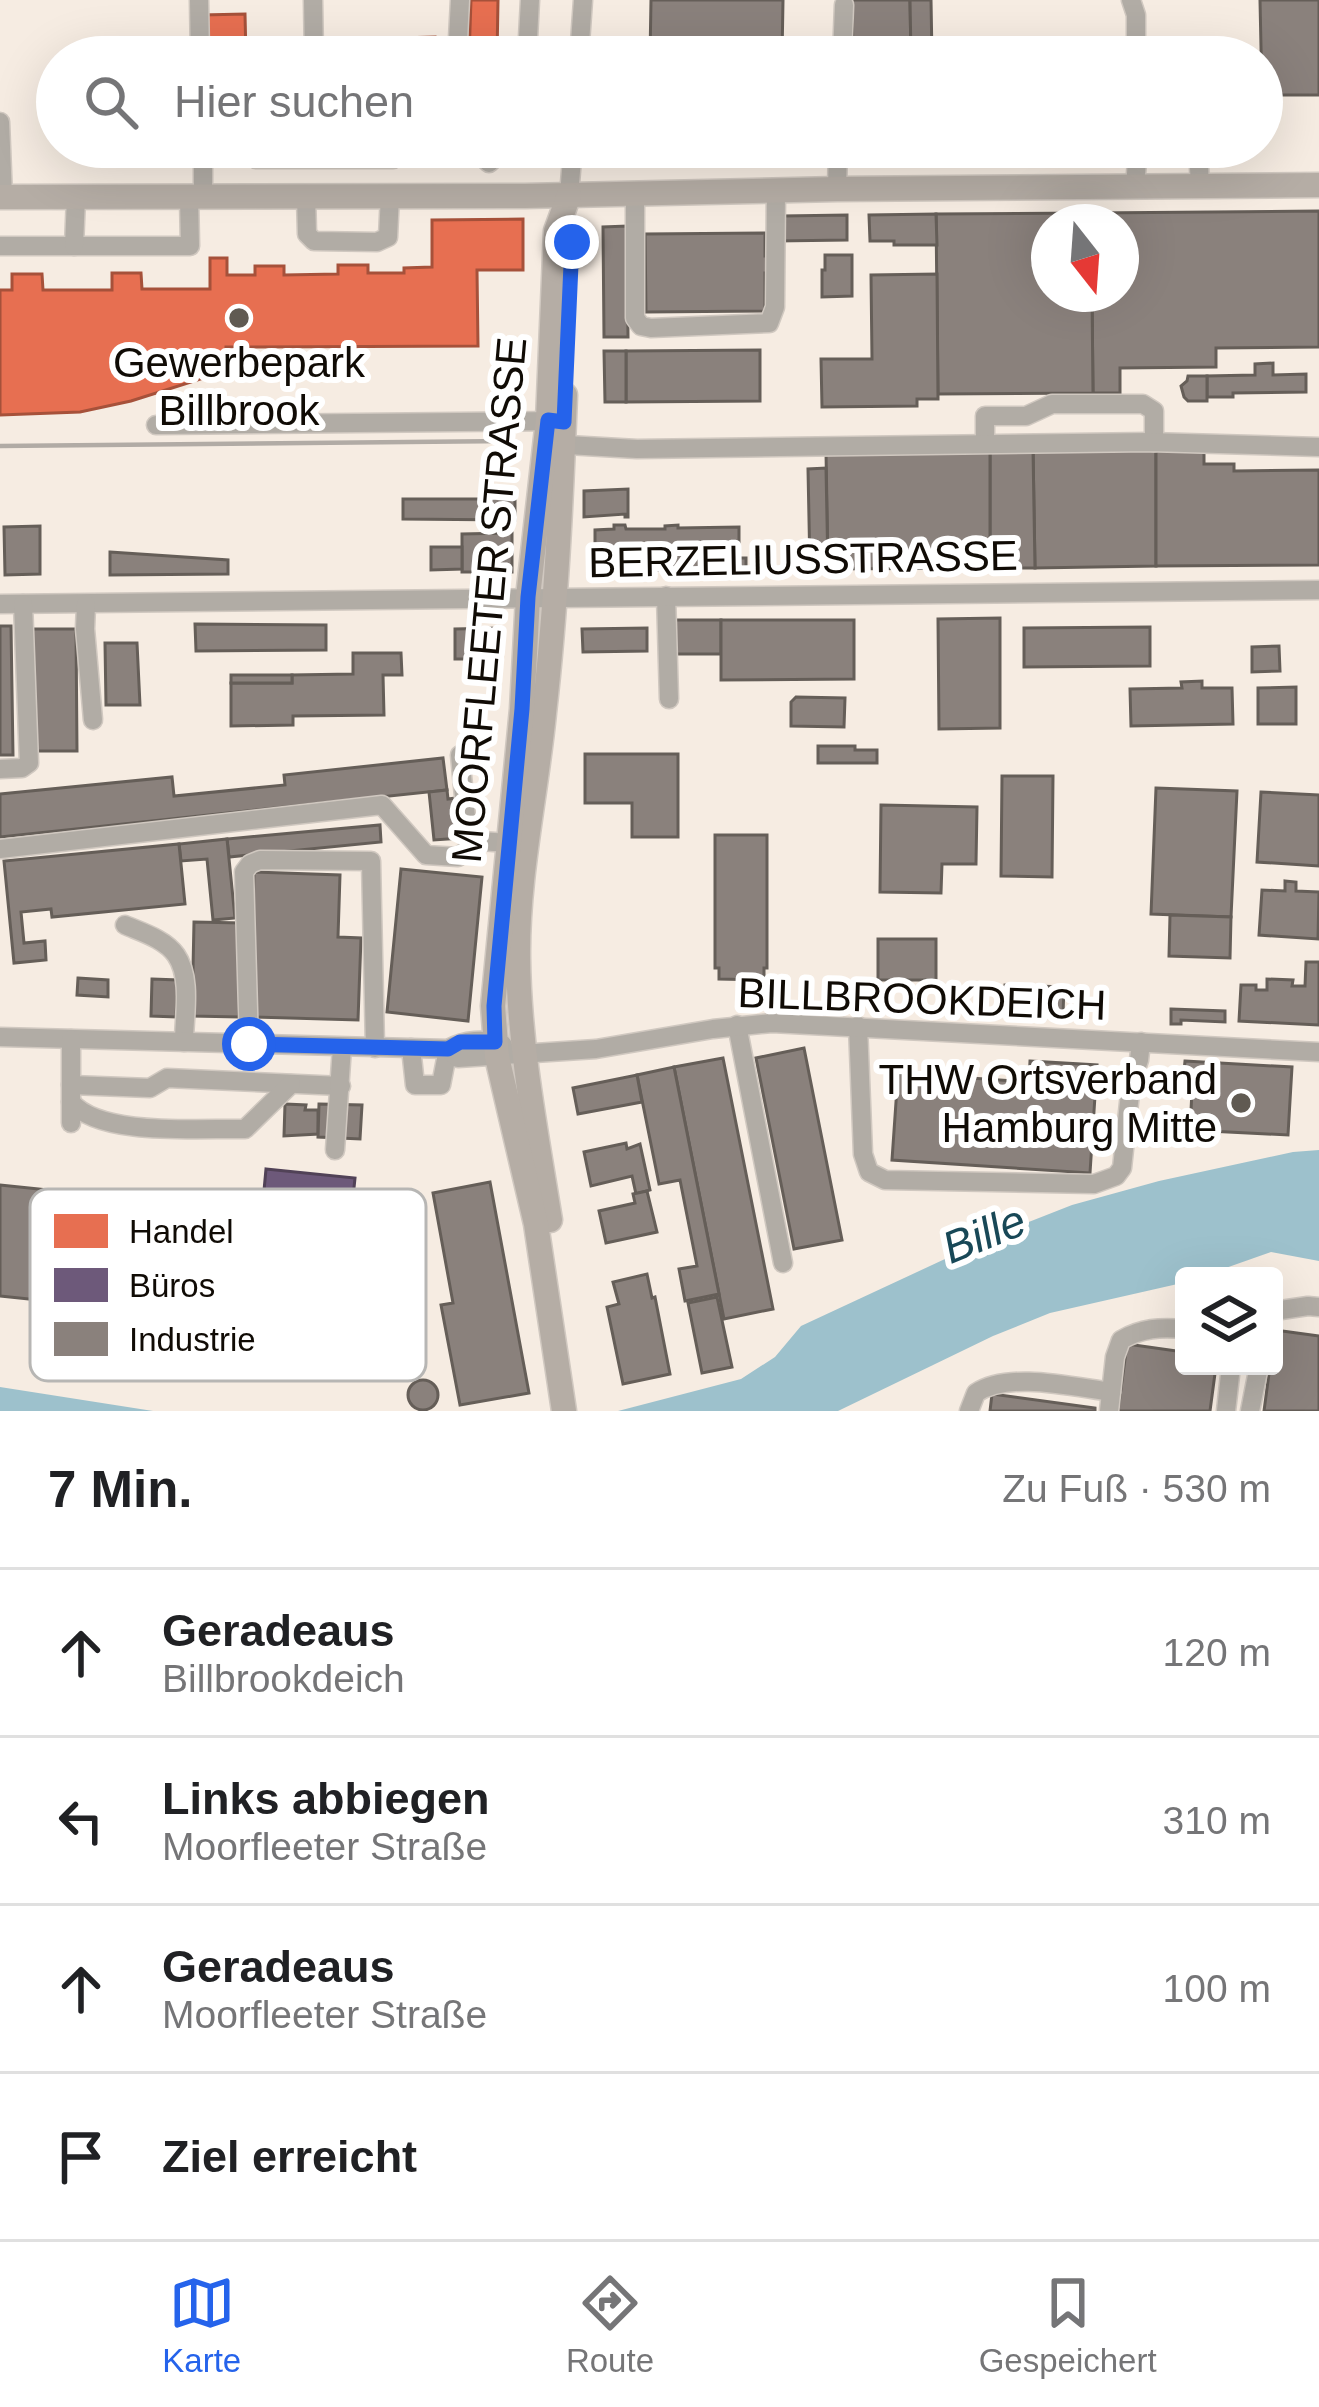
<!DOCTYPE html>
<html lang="de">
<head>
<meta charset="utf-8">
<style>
  :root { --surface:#fff; --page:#f2f2f2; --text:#202124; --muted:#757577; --line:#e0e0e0; --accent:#2563eb }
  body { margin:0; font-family:Arial,sans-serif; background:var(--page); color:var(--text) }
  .controls { position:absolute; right:36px; bottom:36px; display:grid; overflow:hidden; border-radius:12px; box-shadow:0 12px 48px #0002 }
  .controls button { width:108px; height:108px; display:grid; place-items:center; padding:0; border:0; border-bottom:3px solid var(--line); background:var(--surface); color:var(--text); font:60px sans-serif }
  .compass { position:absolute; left:1031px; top:204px; width:108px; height:108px; border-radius:50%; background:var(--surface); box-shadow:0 12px 48px #0002; rotate:163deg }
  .stop { position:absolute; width:36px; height:36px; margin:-27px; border:9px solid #2563eb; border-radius:50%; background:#fff }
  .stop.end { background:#2563eb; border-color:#fff; box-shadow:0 3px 12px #0008 }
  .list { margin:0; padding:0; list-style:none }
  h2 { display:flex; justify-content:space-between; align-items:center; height:156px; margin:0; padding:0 48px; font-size:51px }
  h2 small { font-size:39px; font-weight:400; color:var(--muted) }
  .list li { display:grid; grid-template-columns:78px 1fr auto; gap:36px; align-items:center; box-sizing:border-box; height:168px; padding:0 48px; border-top:3px solid var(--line) }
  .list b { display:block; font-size:45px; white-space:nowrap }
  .list p { margin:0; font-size:39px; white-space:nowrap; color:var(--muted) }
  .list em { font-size:39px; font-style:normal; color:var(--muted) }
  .icon { flex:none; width:66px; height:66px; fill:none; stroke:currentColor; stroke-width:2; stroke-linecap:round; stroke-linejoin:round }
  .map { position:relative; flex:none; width:1319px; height:1411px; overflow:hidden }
  .search { position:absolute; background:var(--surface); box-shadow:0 12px 48px #0002; left:36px; right:36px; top:36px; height:132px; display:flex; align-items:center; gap:30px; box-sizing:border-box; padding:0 42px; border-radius:66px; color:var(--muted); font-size:45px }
  .sheet { height:828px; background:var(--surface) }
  nav { display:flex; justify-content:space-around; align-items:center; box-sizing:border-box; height:168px; border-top:3px solid var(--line); background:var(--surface); font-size:33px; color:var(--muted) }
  nav a { display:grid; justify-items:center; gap:6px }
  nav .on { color:var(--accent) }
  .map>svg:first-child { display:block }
</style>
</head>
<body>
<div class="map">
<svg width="1319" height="1411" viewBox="0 0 1319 1411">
  <rect width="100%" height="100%" fill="#f6ece2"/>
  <g fill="#9dc1cc">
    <path d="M1319 1150V1261L1271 1252 1203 1276H1184L1182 1283 1050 1313 993 1336 838 1411H618L741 1379 775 1357 801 1326 1003 1232 1072 1205 1159 1181 1293 1152Z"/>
    <path d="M0 1387 153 1411H0Z"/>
  </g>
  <g fill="#e76f51" stroke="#a6513a" stroke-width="3">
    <path d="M471 0H498L497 57H469Z"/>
    <path d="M245 14 246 57H203L202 15Z"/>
    <path d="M435 37V57H398V38Z"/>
    <path d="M523 219V270H477L478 346 226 347V371L131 401 80 412 0 415V290H12V274H42L43 290H112V273H141L142 289H210V258H227V275H255V266H284V275L338 274V265H368V273H404V268L432 267V220Z"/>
    <path d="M521 359V385L497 386V360Z"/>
  </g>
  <path fill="#6d597a" stroke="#514257" stroke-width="3" d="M266 1169 355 1178 351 1217 281 1209 280 1214 262 1212Z"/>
  <g fill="#8a817c" stroke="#655e58" stroke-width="3">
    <path d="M651 0H783L782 57H650Z"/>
    <path d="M852 0H910L911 57H853Z"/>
    <path d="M910 0H931L932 57H911Z"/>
    <path d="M1260 0H1319V95H1262Z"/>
    <path d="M1319 211V347L1216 348V367L1120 368V393H1093L1092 294H1121V222H1092V213Z"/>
    <path d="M1092 213V222H1049V294H1092L1093 393 938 394 936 214Z"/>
    <path d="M936 214 937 245H894V241H870L869 215Z"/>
    <path d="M847 215V240L777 241 783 216Z"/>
    <path d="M627 226 628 337H604L603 227Z"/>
    <path d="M765 233V256H770V273H765V311L646 312 645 234Z"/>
    <path d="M825 255H852V296L822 297V270H825Z"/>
    <path d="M937 274 938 399H917V406L822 407 821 359H872L871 275Z"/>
    <path d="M760 350V401L626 402V351Z"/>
    <path d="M604 351H626V402H605Z"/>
    <path d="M1273 363V375L1306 374V392L1233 393V397H1207V376L1255 375V364Z"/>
    <path d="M1188 376H1207V401H1188L1184 397 1181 386 1187 381Z"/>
    <path d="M1033 449H1156V566L1035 568Z"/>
    <path d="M1033 449 1035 568H990V452Z"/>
    <path d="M1156 449H1204V464H1234V471L1319 470V565L1156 566Z"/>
    <path d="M826 452H990V568L828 569Z"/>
    <path d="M826 468 828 569H810L808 469Z"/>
    <path d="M628 489V517H625V514L584 517V491Z"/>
    <path d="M483 496H515V520L403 519V499H483Z"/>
    <path d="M614 525H625L626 529H665V526L678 525V528L739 527V558H746V569L595 571V530L614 529Z"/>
    <path d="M40 526V574L5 575 4 527Z"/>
    <path d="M512 533V572H462V534Z"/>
    <path d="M431 547H462V569L431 570Z"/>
    <path d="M110 552 228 560V574L110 575Z"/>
    <path d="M1000 618V728L939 729 938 619Z"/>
    <rect x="671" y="620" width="50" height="34"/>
    <path d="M721 620H854V679L721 680Z"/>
    <path d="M195 624 326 625V650L196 651Z"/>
    <path d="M0 626H11L13 755H0Z"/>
    <path d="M1150 627V666L1024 667V628Z"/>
    <path d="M500 628V650H484V659H455V629Z"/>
    <path d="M647 628V651L583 652 582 629Z"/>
    <path d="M32 629H76L77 751H33Z"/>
    <path d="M105 643H137L140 705H106Z"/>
    <path d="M1279 646 1280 671 1252 672V647Z"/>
    <path d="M353 653H401L402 675H383L384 715 293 716V725L231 726V683H292V675L353 674Z"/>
    <rect x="231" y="675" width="61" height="8"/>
    <path d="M1202 681V688H1232L1233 724 1131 726 1130 689 1182 688 1181 682Z"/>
    <path d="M1296 687V724H1258V688Z"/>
    <path d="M796 697 845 698 844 727 791 726V702Z"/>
    <path d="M818 746H855V750H877V763H818Z"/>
    <path d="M585 754H678V837H632V803H585Z"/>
    <path d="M443 758 447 790 0 837V794L172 777 174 796 285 785 284 775Z"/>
    <path d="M1002 776H1053L1052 877 1001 876Z"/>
    <path d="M1156 788 1237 791 1231 917 1151 914Z"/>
    <path d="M447 790 448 799 456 798 461 838 434 840 429 792Z"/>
    <path d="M1261 792 1319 795V866L1257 862Z"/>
    <path d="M881 805 977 807 976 864H942L941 893 880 892Z"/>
    <path d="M380 825 381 842 229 857 227 839Z"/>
    <path d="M715 835H767V968H764V980L719 979V968H715Z"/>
    <path d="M227 839 235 918 213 920 207 859 181 861 179 844Z"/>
    <path d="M179 844 185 904 52 917 51 909 21 912 24 943 45 941 46 960 14 963 4 861Z"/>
    <path d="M401 869 482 877 468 1021 387 1012Z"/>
    <path d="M254 872 340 875 338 937 361 938 358 1020 250 1017Z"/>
    <path d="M1285 881 1296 882V891L1319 892 1318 939 1259 935 1262 890 1285 891Z"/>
    <path d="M1170 915 1231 917 1230 958 1169 956Z"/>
    <path d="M194 922 242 923 239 1017 192 1016Z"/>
    <rect x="878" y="939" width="58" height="41"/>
    <path d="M1306 962H1319V1025L1239 1021 1241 985H1256V990H1267V979L1293 980 1292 986H1305Z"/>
    <path d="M78 978 108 980V997L77 995Z"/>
    <path d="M152 979 178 980 176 1017 151 1016Z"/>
    <path d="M1005 985 1064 987 1063 1014 1004 1012Z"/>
    <path d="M1171 1009 1225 1011V1022L1181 1020V1024H1171Z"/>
    <path d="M804 1048 842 1240 794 1249 756 1058Z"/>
    <path d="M723 1058 773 1309 724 1319 674 1067Z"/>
    <path d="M1030 1061 1097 1065 1090 1173 892 1160 898 1073 1029 1082Z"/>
    <path d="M1185 1061 1292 1067 1288 1135 1190 1130 1193 1071H1184Z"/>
    <path d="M674 1067 719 1294 685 1301 679 1269 697 1266 680 1180 659 1184 637 1075Z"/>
    <path d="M637 1075 642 1102 578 1114 573 1088Z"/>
    <path d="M285 1104 306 1105 305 1110H318V1134L284 1136Z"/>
    <path d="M319 1104 362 1105 360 1139 318 1137Z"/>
    <path d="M626 1143 627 1149 640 1144 650 1190 636 1194 632 1176 591 1186 584 1152Z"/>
    <path d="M490 1182 529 1393 460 1405 441 1305 453 1303 433 1193Z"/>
    <path d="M0 1185 280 1214 269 1324 0 1296Z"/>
    <path d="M647 1191 657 1232 606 1243 599 1211 635 1203 633 1194Z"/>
    <path d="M647 1274 652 1298 655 1297 670 1374 623 1384 607 1307 619 1304 613 1282Z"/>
    <path d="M717 1297 732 1367 702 1373 688 1303Z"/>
    <path d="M1275 1330 1319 1336V1411H1264L1270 1366H1274Z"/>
    <path d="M1127 1344 1184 1352V1366H1216L1210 1411H1118Z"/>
    <circle cx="423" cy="1395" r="15"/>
    <path d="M992 1394 1095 1408V1411H990Z"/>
  </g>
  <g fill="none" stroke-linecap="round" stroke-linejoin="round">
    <defs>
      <g id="minor">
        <path d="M199 0 200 57"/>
        <path d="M313 0 314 57"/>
        <path d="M1131 0 1136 15V57"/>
        <path d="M451 57 458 39 460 0"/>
        <path d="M527 57 530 0"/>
        <path d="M579 57 583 0"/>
        <path d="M842 57 844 5"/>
        <path d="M0 122 3 197"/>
        <path d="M472 147 489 163 506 147"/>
        <path d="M1198 147 1200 187"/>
        <path d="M256 159H393"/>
        <path d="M1135 187 1138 147"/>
        <path d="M837 189 838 147"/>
        <path d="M635 194V318L641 326 651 328 769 323 775 307 776 190"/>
        <path d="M569 195 573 147"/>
        <path d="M203 196V147"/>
        <path d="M306 196 307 234 314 241 377 242 388 237 390 195"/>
        <path d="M0 246H190L189 196"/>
        <path d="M74 246 76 197"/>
        <path d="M156 425 560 421"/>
        <path d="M985 443V416H1026L1052 404H1143L1154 411V442"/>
        <path d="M550 444 637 449 1150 442 1319 447"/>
        <path d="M666 596 669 699"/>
        <path d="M0 604 1319 590"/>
        <path d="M86 604 85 629 93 720"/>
        <path d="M460 755 469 848"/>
        <path d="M0 769 22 768 29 763 23 604"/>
        <path d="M0 849 382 805 426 855 458 857 480 841 508 843"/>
        <path d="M125 925C141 932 165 939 176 955 192 978 184 1016 184 1042"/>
        <path d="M737 1025 783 1263"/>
        <path d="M858 1026 863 1154 869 1172 885 1180 1094 1184 1116 1176 1122 1168 1131 1084 1139 1060 1141 1042"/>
        <path d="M0 1037 448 1049C464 1040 485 1038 503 1045"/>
        <path d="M249 1044 244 872 250 864 260 860 371 861 375 1048"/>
        <path d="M411 1048 415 1085H441L448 1049"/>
        <path d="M448 1049 458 1058 596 1049 713 1029 772 1023 1319 1052"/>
        <path d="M71 1085 150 1088 167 1078 341 1086"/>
        <path d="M71 1102C100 1137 200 1128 245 1129L291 1084"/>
        <path d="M71 1123V1039"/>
        <path d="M335 1150 342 1047"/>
        <path d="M1274 1311 1308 1306 1319 1307"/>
        <path d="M969 1411 976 1393C1009 1371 1073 1387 1111 1392"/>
        <path d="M1109 1411 1115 1357 1121 1340C1142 1328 1160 1327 1184 1329"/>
        <path d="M1226 1411 1231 1366"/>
        <path d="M1250 1411 1259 1366"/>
      </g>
      <g id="major">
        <path d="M0 197 525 196 837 189 1319 185"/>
        <path d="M550 1220C536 1133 519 1046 518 958 517 876 536 795 544 713 556 608 561 502 565 395"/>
        <path d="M564 1411 536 1224 497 1057 493 1006 522 709 528 597 548 420 556 231 569 195"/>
      </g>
    </defs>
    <use href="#minor" stroke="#d0c8c0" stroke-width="21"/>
    <use href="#major" stroke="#d0c8c0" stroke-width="27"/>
    <use href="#minor" stroke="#b1aca5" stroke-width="18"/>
    <use href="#major" stroke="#b5ada5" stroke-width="24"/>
    <path stroke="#b1aba5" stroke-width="4.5" d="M0 446 512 441"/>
  </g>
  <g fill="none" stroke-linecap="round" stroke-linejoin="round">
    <path stroke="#2563eb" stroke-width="15" d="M249 1044 448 1049 460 1042H495L494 1006 522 709 528 597 548 420 564 422 572 242"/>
  </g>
  <g fill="#605a52" stroke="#fff" stroke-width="4.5">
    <circle cx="239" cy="318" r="12"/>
    <circle cx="1241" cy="1103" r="12"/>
  </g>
  <g text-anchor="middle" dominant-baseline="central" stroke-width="12" stroke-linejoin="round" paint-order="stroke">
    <g font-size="42" fill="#100b05" stroke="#fff">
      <text x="239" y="362">Gewerbepark<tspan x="239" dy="48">Billbrook</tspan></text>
      <text x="1217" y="1079" text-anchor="end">THW Ortsverband<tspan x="1217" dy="48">Hamburg Mitte</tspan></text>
    </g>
    <g font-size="42" fill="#100b05" stroke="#fff">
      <text transform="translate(803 559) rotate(-1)">BERZELIUSSTRASSE</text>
      <text transform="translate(489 600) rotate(-85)">MOORFLEETER STRASSE</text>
      <text transform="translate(922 999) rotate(2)">BILLBROOKDEICH</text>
    </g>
    <g font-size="45" font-style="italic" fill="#184857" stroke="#fff">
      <text transform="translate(984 1234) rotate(-22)">Bille</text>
    </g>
  </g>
  <rect x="30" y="1189" width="396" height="192" rx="18" fill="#fff" stroke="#b7b6b4" stroke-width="3"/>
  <rect x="54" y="1214" width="54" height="34" fill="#e76f51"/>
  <rect x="54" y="1268" width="54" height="34" fill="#6d597a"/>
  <rect x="54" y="1322" width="54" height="34" fill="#8a817c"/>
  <g font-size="33" fill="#100b05">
    <text x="129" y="1243">Handel</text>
    <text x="129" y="1297">Büros</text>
    <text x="129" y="1351">Industrie</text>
  </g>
</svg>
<div class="controls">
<button><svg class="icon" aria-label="layers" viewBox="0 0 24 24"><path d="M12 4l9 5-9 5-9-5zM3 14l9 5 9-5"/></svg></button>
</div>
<svg class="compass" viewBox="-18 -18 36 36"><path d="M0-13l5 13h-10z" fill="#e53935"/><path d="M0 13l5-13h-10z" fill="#757577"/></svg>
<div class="stop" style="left:249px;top:1044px"></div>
<div class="stop end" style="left:572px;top:242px"></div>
<div class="search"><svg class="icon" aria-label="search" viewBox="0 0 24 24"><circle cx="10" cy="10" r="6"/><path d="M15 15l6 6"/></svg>Hier suchen</div>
</div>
<section class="sheet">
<h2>7 Min.<small>Zu Fuß · 530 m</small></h2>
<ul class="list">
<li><svg class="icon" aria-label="ahead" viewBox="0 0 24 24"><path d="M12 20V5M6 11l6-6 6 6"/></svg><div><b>Geradeaus</b><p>Billbrookdeich</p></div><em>120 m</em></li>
<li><svg class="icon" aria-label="left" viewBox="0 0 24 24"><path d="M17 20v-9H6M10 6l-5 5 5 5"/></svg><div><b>Links abbiegen</b><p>Moorfleeter Straße</p></div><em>310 m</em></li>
<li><svg class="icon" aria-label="ahead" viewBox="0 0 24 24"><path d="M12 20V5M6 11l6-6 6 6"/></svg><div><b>Geradeaus</b><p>Moorfleeter Straße</p></div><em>100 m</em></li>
<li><svg class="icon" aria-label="arrive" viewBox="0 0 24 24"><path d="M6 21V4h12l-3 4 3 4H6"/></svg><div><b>Ziel erreicht</b></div></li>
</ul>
</section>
<nav>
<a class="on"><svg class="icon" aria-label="map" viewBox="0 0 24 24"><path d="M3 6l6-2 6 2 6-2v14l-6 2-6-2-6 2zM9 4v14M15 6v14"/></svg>Karte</a>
<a><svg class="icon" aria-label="directions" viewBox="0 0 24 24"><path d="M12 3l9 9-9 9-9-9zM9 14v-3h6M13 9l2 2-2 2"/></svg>Route</a>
<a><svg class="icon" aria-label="saved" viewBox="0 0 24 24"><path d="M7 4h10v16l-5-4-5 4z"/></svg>Gespeichert</a>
</nav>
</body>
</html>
